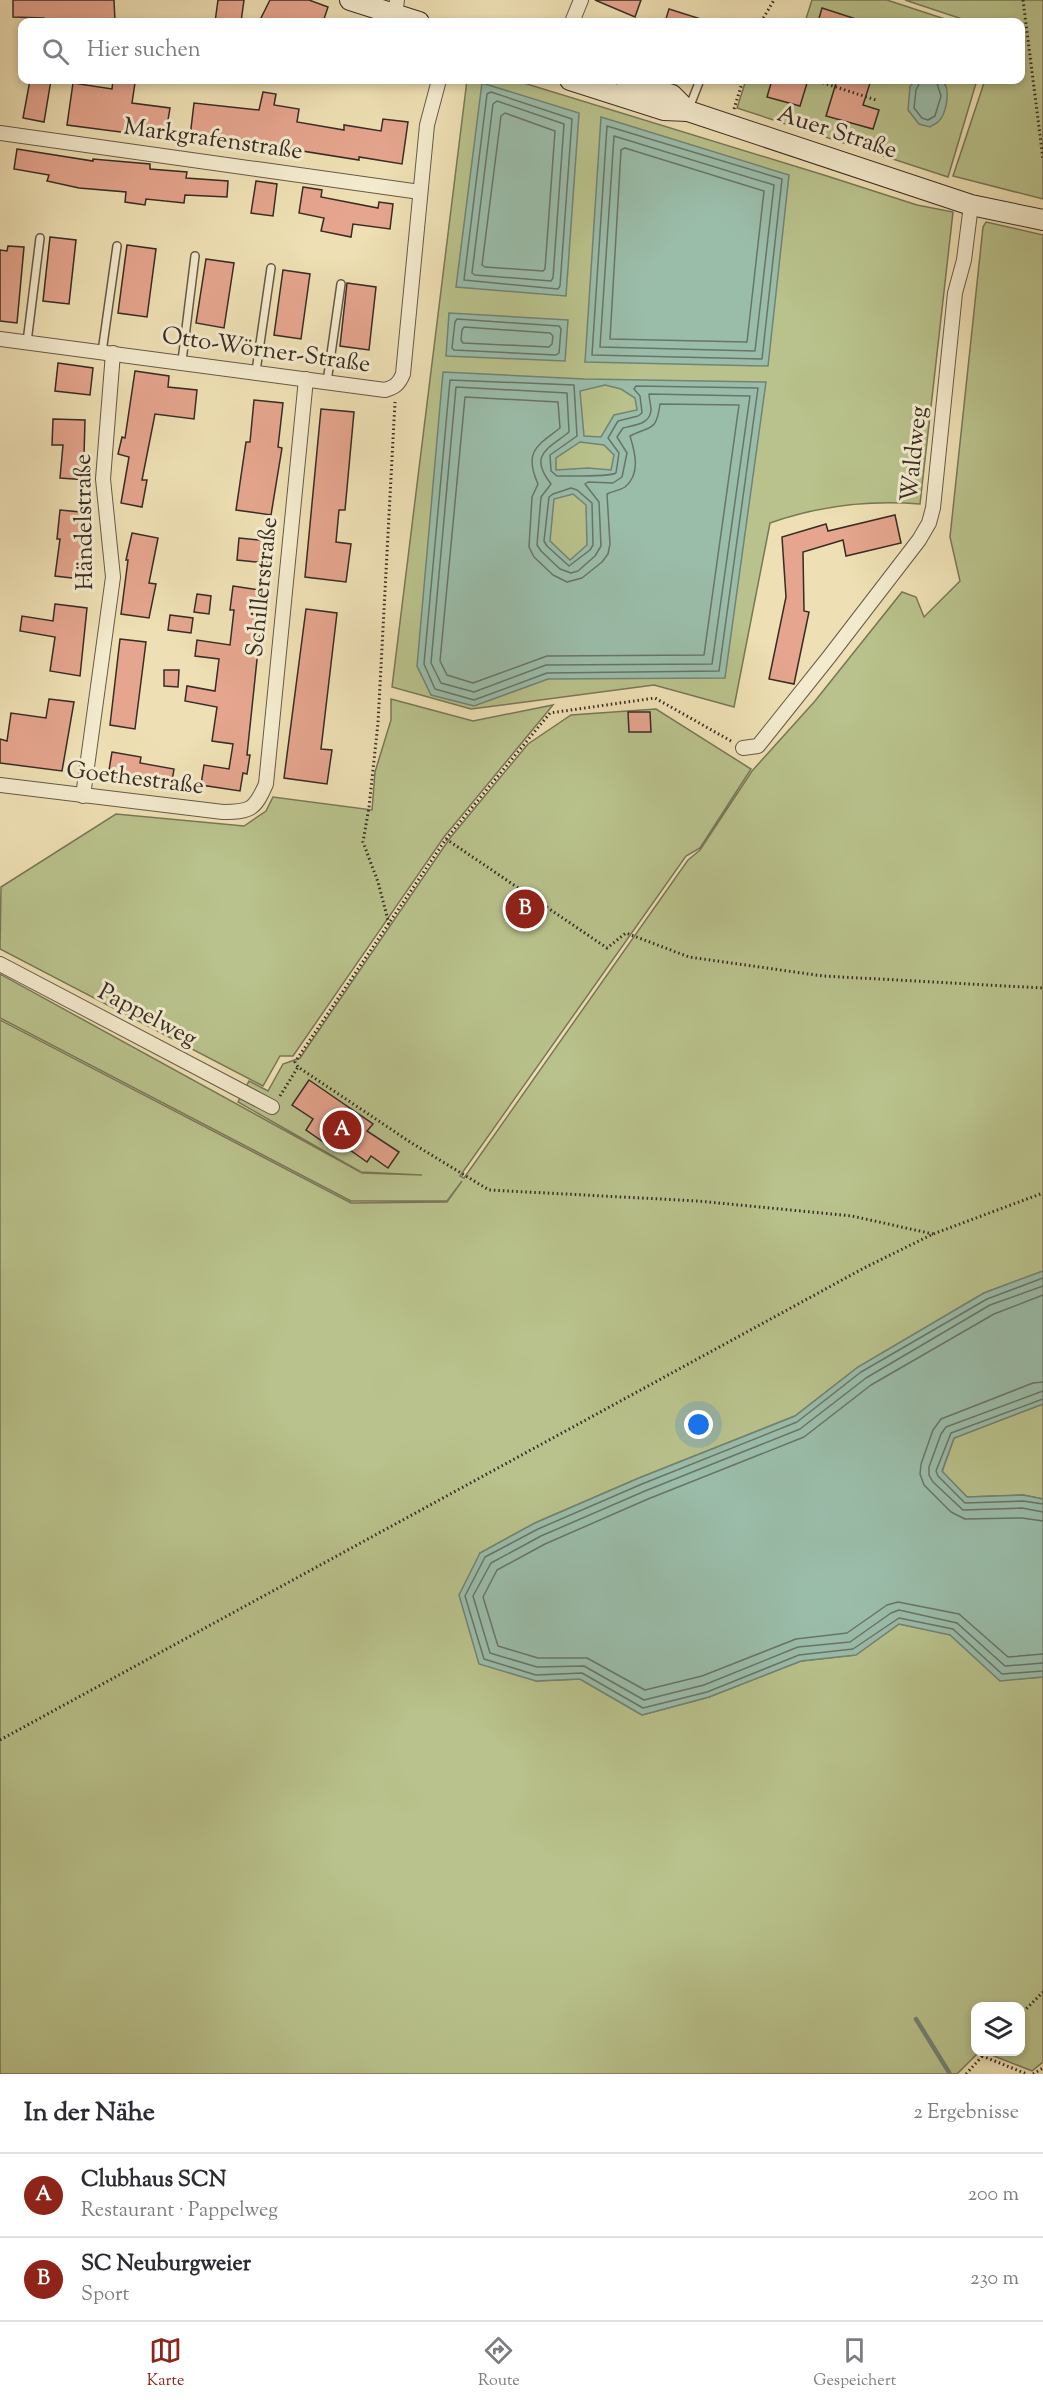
<!DOCTYPE html>
<html lang="de">
<head>
<meta charset="utf-8">
<style>
  :root { --surface:#fff; --page:#f2f2f3; --text:#2b2b33; --muted:#7c7c81; --line:#e1e1e2; --accent:#8f2418 }
  body { margin:0; font-family:"Sorts Mill Goudy",serif; background:var(--page); color:var(--text) }
  .controls { position:absolute; right:18px; bottom:18px; display:grid; overflow:hidden; border-radius:12px; box-shadow:0 3px 9px #0003 }
  .controls button { width:54px; height:54px; display:grid; place-items:center; padding:0; border:0; border-bottom:2px solid var(--line); background:var(--surface); color:var(--text); font:30px sans-serif }
  .you { position:absolute; left:699px; top:1425px; width:21px; height:21px; margin:-15px; border:4px solid #fff; border-radius:50%; background:#1a73e8; box-shadow:0 0 0 9px #1a73e833 }
  .badge { display:grid; place-items:center; width:39px; height:39px; border-radius:50%; background:var(--accent); color:#fff; font-size:20px; font-weight:700 }
  .pin { position:absolute; translate:-50% -50%; border:3px solid #fff; box-shadow:0 2px 6px #0006 }
  .list { margin:0; padding:0; list-style:none }
  h2 { display:flex; justify-content:space-between; align-items:center; height:78px; margin:0; padding:0 24px; font-size:26px }
  h2 small { font-size:20px; font-weight:400; color:var(--muted) }
  .list li { display:grid; grid-template-columns:39px 1fr auto; gap:18px; align-items:center; box-sizing:border-box; height:84px; padding:0 24px; border-top:2px solid var(--line) }
  .list b { display:block; font-size:22px; white-space:nowrap }
  .list p { margin:0; font-size:20px; white-space:nowrap; color:var(--muted) }
  .list em { font-size:20px; font-style:normal; color:var(--muted) }
  .icon { flex:none; width:33px; height:33px; fill:none; stroke:currentColor; stroke-width:2; stroke-linecap:round; stroke-linejoin:round }
  .map { position:relative; flex:none; width:1043px; height:2074px; overflow:hidden }
  .search { position:absolute; background:var(--surface); box-shadow:0 3px 9px #0003; left:18px; right:18px; top:18px; height:66px; display:flex; align-items:center; gap:15px; box-sizing:border-box; padding:0 21px; border-radius:12px; color:var(--muted); font-size:22px }
  .sheet { height:246px; background:var(--surface) }
  nav { display:flex; justify-content:space-around; align-items:center; box-sizing:border-box; height:84px; border-top:2px solid var(--line); background:var(--surface); font-size:16px; color:var(--muted) }
  nav a { display:grid; justify-items:center; gap:3px }
  nav .on { color:var(--accent) }
  .map>svg:first-child { display:block }
</style>
</head>
<body>
<div class="map">
<svg width="1043" height="2074" viewBox="0 0 1043 2074">
  <rect width="100%" height="100%" fill="#eee0b4"/>
  <filter id="stains"><feTurbulence type="fractalNoise" baseFrequency=".00333" numOctaves="4"/><feColorMatrix values="0 0 0 0 .2 0 0 0 0 .09 0 0 0 0 .02 0 0 0 .5 -.17"/></filter>
  <radialGradient id="worn" r=".72"><stop offset=".6" stop-color="#630" stop-opacity="0"/><stop offset="1" stop-color="#630" stop-opacity=".3"/></radialGradient>
  <g fill="#b9c28c" stroke="#787758" stroke-width="1.5">
    <path d="M812 0H887L954 22H805Z"/>
    <path d="M905 0H1043V199L953 176 985 80H1020V22H971Z"/>
    <path d="M467 80H514L827 176 917 205 953 212 920 504C869 500 818 506 770 523L734 707 654 685 471 709 392 687Z"/>
    <path d="M746 80H977L948 177 737 108Z"/>
    <path d="M986 222 1043 235V1271L984 1293 858 1367 795 1416 639 1478 535 1523 480 1553 536 1681 580 1679 642 1715 709 1697 801 1661 855 1655 899 1624 950 1634 1000 1680 1043 1677V2062L1032 2071 984 2052H1020V2006H976V2052H979L957 2074H0V1020L351 1203 447 1202 462 1181 447 1201H351L0 1018V974L362 1173 422 1175 361 1172 238 1102 249 1081 268 1091 283 1064 300 1058 450 838 528 744 571 715 656 709 751 769 700 848 686 856 460 1176 464 1178 688 860 700 850 752 771 815 701 902 592 916 597 924 617 960 581 950 537 983 227Z"/>
    <path d="M391 699 473 721 553 705 444 837 293 1056H280L263 1086 0 949 1 887 116 814 244 826 266 811 273 797 372 810 375 772 391 720Z"/>
    <path d="M1043 1404V1499L1023 1495 967 1497 942 1472 954 1438Z"/>
  </g>
  <g fill="#9abdaa" stroke="#738375" stroke-width="1.5" fill-rule="evenodd">
    <path d="M917 80C924 79 936 77 942 81 952 88 946 115 938 122 936 124 932 125 930 127L919 124 908 110 910 86Z"/>
    <path d="M482 83 579 113 566 296 456 287Z"/>
    <path d="M601 117 789 175 768 366 585 362Z"/>
    <path d="M449 313 568 320 565 361 446 356Z"/>
    <path d="M443 372 584 379 766 382 725 678 548 679 474 706 431 695 417 666ZM605 385 621 389 635 398 637 410 614 415 601 437 584 436 580 391ZM580 442 604 445 614 455 611 470 588 468 556 470V458ZM573 494 586 505 587 545 570 560 550 541 554 499Z"/>
    <path d="M1043 1271V1404L954 1438 942 1471 967 1497 1023 1495 1043 1499V1677L1000 1681 950 1635 899 1624 856 1655 801 1661 709 1697 642 1715 580 1679 536 1681 479 1664 459 1595 480 1553 535 1523 639 1478 795 1416 858 1367 984 1293Z"/>
  </g>
  <g fill="none" stroke-linecap="round" stroke-linejoin="round">
    <g stroke="#697468" stroke-width="1.5">
      <path d="M921 80 916 90 914 108 922 118 928 120 935 116 941 96 936 80"/>
      <path d="M491 92 572 119 560 286 558 289 464 280 487 94Z"/>
      <path d="M497 101 564 124 553 278 551 281 475 275 472 273 493 104Z"/>
      <path d="M505 113 555 131 545 269 543 271 485 267 482 265 501 116Z"/>
      <path d="M607 126 782 179 762 359 592 355Z"/>
      <path d="M614 136 774 185 755 351 600 347Z"/>
      <path d="M625 148 764 191 747 342 610 339 621 150Z"/>
      <path d="M457 319 559 326 561 329 559 353 556 355 454 350 452 348 455 322Z"/>
      <path d="M464 327 550 333 553 336 552 344 549 347 463 343 461 340 462 330Z"/>
      <path d="M450 380 574 385 577 436 550 455 551 471 557 476C568 476 609 477 616 473L619 453 608 438 618 421 638 416 642 413 640 396 634 389 636 386 758 388 719 671 547 673 474 700 435 689 424 664Z"/>
      <path d="M456 387 567 393 569 432C548 449 528 455 551 484L541 497 537 545 541 551 560 569 571 573 578 571 595 556 601 546 599 502 585 484 588 482 613 483 622 477 627 453 617 437 623 428C633 425 650 425 651 410 651 404 649 399 649 394L750 396 712 664 546 665 474 692 441 683 431 663Z"/>
      <path d="M465 397 558 402 560 428C538 445 523 451 538 484L532 497 529 547 534 557 553 575 567 582 582 578 602 562 608 554 610 544 607 494C612 491 619 491 625 487 641 474 635 452 630 436 651 425 656 433 660 404L739 405 704 655 547 656 473 683 447 675 440 661Z"/>
      <path d="M571 488 577 490 592 503 593 545 590 550 569 566 547 546 544 541 549 497 553 494Z"/>
      <path d="M1043 1278 987 1299 861 1372 797 1422 642 1484 538 1529 485 1557 465 1596 484 1659 536 1675 582 1673 643 1708 707 1692 799 1655 853 1649 899 1618 953 1629 1002 1674 1043 1671"/>
      <path d="M1043 1286 990 1305 866 1378 800 1429 645 1491 541 1536 491 1563 473 1596 490 1653 537 1667 584 1666 644 1700 704 1685 798 1647 850 1642 891 1613 899 1610 957 1623 1005 1666 1043 1663"/>
      <path d="M1043 1295 994 1314 871 1385 804 1437 648 1499 545 1544 497 1570 483 1597 498 1646 538 1658H587L645 1690 702 1676 796 1639 847 1633 887 1605 898 1602 959 1614 1008 1657 1043 1654"/>
      <path d="M1043 1382 1033 1383 941 1419 933 1430 921 1464 920 1474 924 1485 951 1512 965 1519 1022 1518 1043 1521"/>
      <path d="M1043 1391 946 1427 941 1434 929 1467V1475L933 1482 963 1510 1022 1508 1043 1512"/>
      <path d="M1043 1399 951 1433 936 1471 938 1476 965 1503 1023 1501 1043 1504"/>
    </g>
    <path stroke="#738375" stroke-width="4.5" d="M916 2019 950 2074"/>
  </g>
  <g fill="#e5a58e" stroke="#382c25" stroke-width="1.5">
    <path d="M13 0H114L115 22H44V18L13 17Z"/>
    <path d="M218 0H244L241 22H215Z"/>
    <path d="M270 0H309L328 7 323 22H259Z"/>
    <path d="M595 0H641L635 17Z"/>
    <path d="M822 8 859 20 858 22H818Z"/>
    <path d="M669 9 704 20V22H665Z"/>
    <path d="M30 80H51L44 122 23 118Z"/>
    <path d="M113 80 135 83 132 103 170 108 166 132 129 128 128 133 67 125 73 83 112 89Z"/>
    <path d="M772 80H808L800 106 767 97Z"/>
    <path d="M837 80H871L863 105 879 110 873 129 826 116Z"/>
    <path d="M263 92 276 94 274 105 299 109 297 122 344 130V125L381 131 383 119 408 122 402 164 359 157V160L283 148V150L190 137 194 103 259 110Z"/>
    <path d="M17 149 93 161V159L150 164V169L187 172 186 178 228 181 227 197 185 195 184 203 146 199 145 205 125 202 126 192 79 188 47 181 49 175 14 169Z"/>
    <path d="M256 181 277 184 273 216 251 213Z"/>
    <path d="M303 187 322 190 321 197 378 208 379 202 393 204 390 229 353 224 351 237 321 231 324 218 299 213Z"/>
    <path d="M50 237 76 240 69 304 43 301Z"/>
    <path d="M127 245 156 249 147 317 118 313Z"/>
    <path d="M8 246 24 247 17 323 0 321V250L7 251Z"/>
    <path d="M206 259 234 263 224 328 196 323Z"/>
    <path d="M283 270 310 274 301 339 274 335Z"/>
    <path d="M347 283 376 287 369 350 340 346Z"/>
    <path d="M58 363 93 368 90 395 55 391Z"/>
    <path d="M135 371 169 376 168 387 197 390 194 419 155 414 142 480H147L142 507 121 503 129 457 118 454 122 437 125 438Z"/>
    <path d="M254 400 283 403 278 447 282 448 271 515 236 510 246 442H250Z"/>
    <path d="M321 409 354 412 345 510H339L336 542 351 544 346 582 305 577Z"/>
    <path d="M53 419 85 420 84 456 89 457 87 480 60 478 63 445H52Z"/>
    <path d="M60 510 91 513 86 557 92 558 89 580 55 576 60 539H57Z"/>
    <path d="M895 515 901 543 846 556 843 540 803 552 804 611 809 612 794 684 769 679 786 597 782 537 826 524 828 531Z"/>
    <path d="M132 533 158 538 149 583 156 584 149 618 121 614 128 560H126Z"/>
    <path d="M239 538 269 541 267 563 237 560Z"/>
    <path d="M233 586 266 591V594H269L267 607 264 606 260 631 247 755H250L247 774 243 773 240 791 201 785 204 765 229 769 233 744 212 741 217 707 185 701 187 686 215 691 219 659 195 656 197 640 230 645 234 610H230Z"/>
    <path d="M197 594 211 596 209 614 194 612Z"/>
    <path d="M55 604 87 608 80 676 50 671 55 637 20 631 22 616 53 621Z"/>
    <path d="M306 609 337 613 321 749 332 750 327 784 284 778Z"/>
    <path d="M170 615 193 618 191 633 168 630Z"/>
    <path d="M120 639 146 642 135 729 110 725Z"/>
    <path d="M164 670H179L178 687 164 686Z"/>
    <path d="M49 699 74 702 62 771 0 763V739L7 741 11 713 46 718Z"/>
    <path d="M628 712H650L651 732H629Z"/>
    <path d="M112 752 141 757 140 763 174 769 172 781 138 776V780L108 776Z"/>
    <path d="M309 1080 373 1124 367 1131 399 1152 388 1168 371 1156 367 1162 340 1143 335 1150 306 1130 313 1119 292 1105Z"/>
  </g>
  <g fill="none" stroke-linecap="round" stroke-linejoin="round">
    <defs>
      <g id="lane">
        <path d="M689 108 700 80"/>
        <path d="M27 342 40 238"/>
        <path d="M102 352 117 246"/>
        <path d="M182 361 195 256"/>
        <path d="M256 371 271 268"/>
        <path d="M327 382 341 284"/>
      </g>
      <g id="street">
        <path d="M395 15 397 0"/>
        <path d="M572 22 581 0"/>
        <path d="M0 133 420 192"/>
        <path d="M0 339 385 390C395 387 399 384 403 374L427 125 439 80"/>
        <path d="M743 748 758 746 829 657 919 540 929 523 933 508 955 293 964 260 971 205"/>
        <path d="M0 785 223 812C251 812 255 809 266 784L306 379"/>
        <path d="M83 796 113 577 103 479 113 353"/>
        <path d="M0 964 272 1107"/>
      </g>
      <g id="secondary">
        <path d="M350 0 419 22"/>
        <path d="M570 80 664 110 688 111 971 205 1043 220"/>
        <path d="M626 80 672 95 688 111"/>
      </g>
    </defs>
    <use href="#lane" stroke="#665949" stroke-width="10"/>
    <use href="#street" stroke="#665949" stroke-width="16"/>
    <use href="#secondary" stroke="#382c25" stroke-width="22"/>
    <g stroke="#382c25" stroke-width="3" stroke-dasharray="1.5 3" stroke-linecap="butt">
      <path d="M1023 0 1043 159"/>
      <path d="M761 22 774 0"/>
      <path d="M814 80 876 100"/>
      <path d="M734 109 743 80"/>
      <path d="M731 741 655 698 550 713 446 839 295 1062 298 1067 410 1142 489 1190 698 1201 852 1216 933 1234"/>
      <path d="M446 839 607 948 626 933 689 957 823 976 1043 988"/>
      <path d="M389 924 378 882 363 842 369 807 378 723 395 402"/>
      <path d="M280 1096 298 1067"/>
      <path d="M0 1740 864 1268 933 1234 1043 1193"/>
      <path d="M1020 2015 1043 1992"/>
      <path d="M982 2056 1027 2074"/>
      <path d="M966 2074 986 2052"/>
      <path d="M1033 2074 1043 2068"/>
    </g>
    <use href="#lane" stroke="#f4ebce" stroke-width="7"/>
    <use href="#street" stroke="#f4ebce" stroke-width="14"/>
    <use href="#secondary" stroke="#f4ebce" stroke-width="20"/>
  </g>
  <g text-anchor="middle" dominant-baseline="central" stroke-width="6" stroke-linejoin="round" paint-order="stroke">
    <g font-size="24" fill="#382c25" stroke="#f4ebce">
      <text transform="translate(837 133) rotate(18)">Auer Straße</text>
      <text transform="translate(213 140) rotate(8)">Markgrafenstraße</text>
      <text transform="translate(266 351) rotate(8)">Otto-Wörner-Straße</text>
      <text transform="translate(915 454) rotate(-84)">Waldweg</text>
      <text transform="translate(85 522) rotate(-91)">Händelstraße</text>
      <text transform="translate(263 587) rotate(-84)">Schillerstraße</text>
      <text transform="translate(135 779) rotate(7)">Goethestraße</text>
      <text transform="translate(147 1016) rotate(28)">Pappelweg</text>
    </g>
  </g>
  <rect width="100%" height="100%" filter="url(#stains)"/>
  <rect width="100%" height="100%" fill="url(#worn)"/>
</svg>
<div class="controls">
<button><svg class="icon" aria-label="layers" viewBox="0 0 24 24"><path d="M12 4l9 5-9 5-9-5zM3 14l9 5 9-5"/></svg></button>
</div>
<div class="you"></div>
<div class="pin badge" style="left:342px;top:1130px">A</div>
<div class="pin badge" style="left:525px;top:909px">B</div>
<div class="search"><svg class="icon" aria-label="search" viewBox="0 0 24 24"><circle cx="10" cy="10" r="6"/><path d="M15 15l6 6"/></svg>Hier suchen</div>
</div>
<section class="sheet">
<h2>In der Nähe<small>2 Ergebnisse</small></h2>
<ul class="list">
<li><span class="badge">A</span><div><b>Clubhaus SCN</b><p>Restaurant · Pappelweg</p></div><em>200 m</em></li>
<li><span class="badge">B</span><div><b>SC Neuburgweier</b><p>Sport</p></div><em>230 m</em></li>
</ul>
</section>
<nav>
<a class="on"><svg class="icon" aria-label="map" viewBox="0 0 24 24"><path d="M3 6l6-2 6 2 6-2v14l-6 2-6-2-6 2zM9 4v14M15 6v14"/></svg>Karte</a>
<a><svg class="icon" aria-label="directions" viewBox="0 0 24 24"><path d="M12 3l9 9-9 9-9-9zM9 14v-3h6M13 9l2 2-2 2"/></svg>Route</a>
<a><svg class="icon" aria-label="saved" viewBox="0 0 24 24"><path d="M7 4h10v16l-5-4-5 4z"/></svg>Gespeichert</a>
</nav>
</body>
</html>
